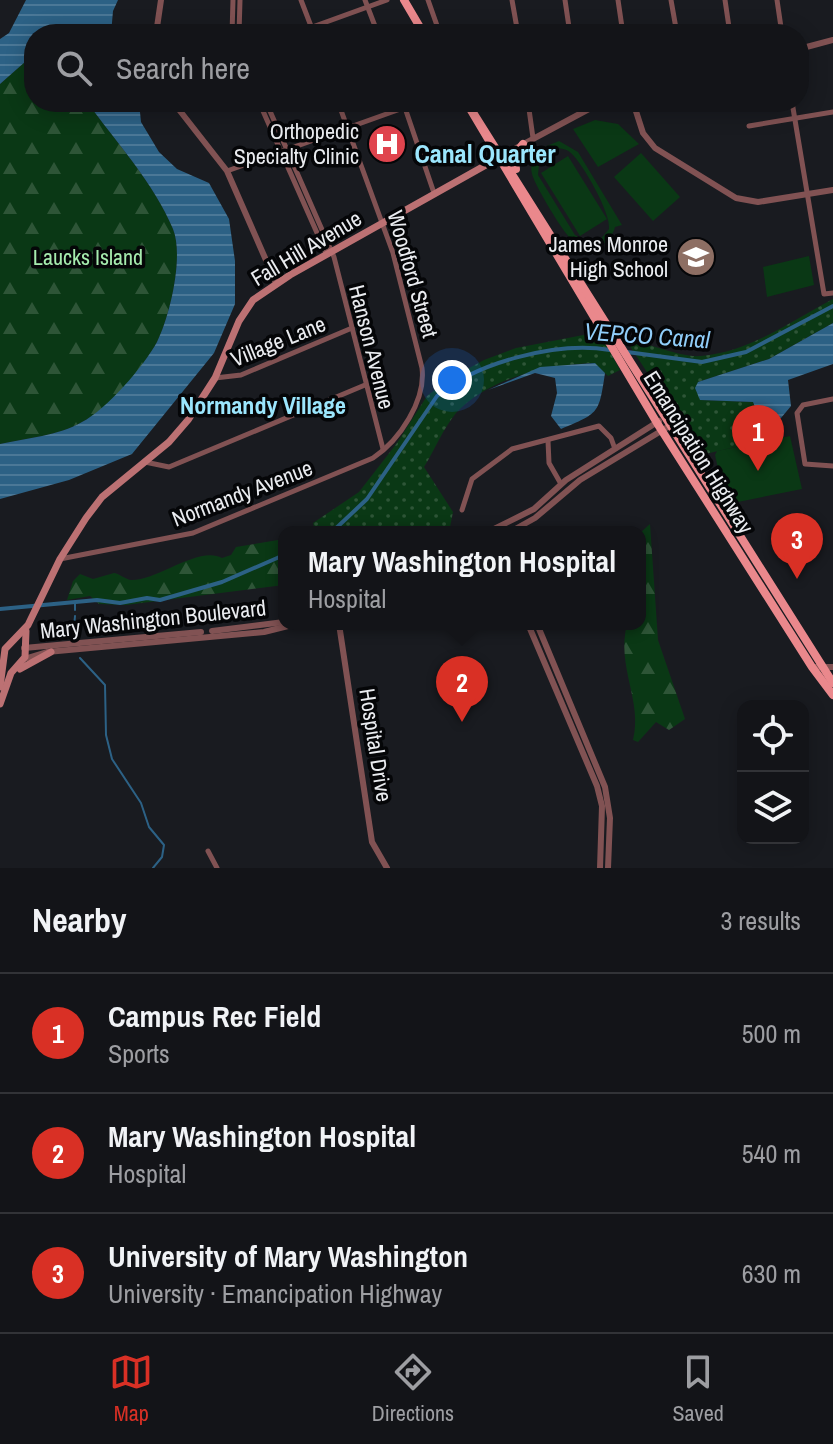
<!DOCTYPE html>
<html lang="en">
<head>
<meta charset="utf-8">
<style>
  :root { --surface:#131418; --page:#1c1d21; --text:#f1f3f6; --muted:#9d9ea2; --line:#323337; --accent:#d93025 }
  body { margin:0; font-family:"Archivo Narrow",sans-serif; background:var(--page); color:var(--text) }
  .controls { position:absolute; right:24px; bottom:24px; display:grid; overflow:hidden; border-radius:16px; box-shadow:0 4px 20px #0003 }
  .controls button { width:72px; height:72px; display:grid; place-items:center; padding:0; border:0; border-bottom:2px solid var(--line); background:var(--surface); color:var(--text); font:40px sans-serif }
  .you { position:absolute; left:452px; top:380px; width:28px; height:28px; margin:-20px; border:6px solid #fff; border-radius:50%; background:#1a73e8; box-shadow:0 0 0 12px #1a73e833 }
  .badge { display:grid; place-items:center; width:52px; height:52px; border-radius:50%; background:var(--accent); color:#fff; font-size:26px; font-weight:700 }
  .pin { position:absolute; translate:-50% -66px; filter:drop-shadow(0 2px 4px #0008) }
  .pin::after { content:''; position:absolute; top:42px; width:28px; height:24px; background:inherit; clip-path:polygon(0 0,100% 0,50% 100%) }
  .popup { position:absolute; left:278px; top:526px; width:368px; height:104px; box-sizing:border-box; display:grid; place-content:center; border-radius:16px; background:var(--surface); filter:drop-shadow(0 2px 6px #0005); font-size:26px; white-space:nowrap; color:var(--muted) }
  .popup b { font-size:30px; color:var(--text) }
  .popup::after { content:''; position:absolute; left:50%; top:100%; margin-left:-16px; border:16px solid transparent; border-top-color:var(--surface) }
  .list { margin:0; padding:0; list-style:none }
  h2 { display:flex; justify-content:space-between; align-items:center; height:104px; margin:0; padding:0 32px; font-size:34px }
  h2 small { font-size:26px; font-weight:400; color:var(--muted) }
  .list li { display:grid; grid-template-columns:52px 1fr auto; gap:24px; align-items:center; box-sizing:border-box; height:120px; padding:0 32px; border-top:2px solid var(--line) }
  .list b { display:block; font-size:30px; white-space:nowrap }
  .list p { margin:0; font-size:26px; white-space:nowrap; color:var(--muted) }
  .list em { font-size:26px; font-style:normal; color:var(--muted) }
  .icon { flex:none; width:44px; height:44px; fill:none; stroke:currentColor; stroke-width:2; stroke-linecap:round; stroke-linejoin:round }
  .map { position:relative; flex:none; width:833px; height:868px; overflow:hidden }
  .search { position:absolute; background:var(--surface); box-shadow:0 4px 20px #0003; left:24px; right:24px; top:24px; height:88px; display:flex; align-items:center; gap:20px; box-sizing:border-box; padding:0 28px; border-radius:32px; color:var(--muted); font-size:30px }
  .sheet { height:464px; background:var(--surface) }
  nav { display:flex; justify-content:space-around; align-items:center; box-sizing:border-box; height:112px; border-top:2px solid var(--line); background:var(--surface); font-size:22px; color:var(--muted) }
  nav a { display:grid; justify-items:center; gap:4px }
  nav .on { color:var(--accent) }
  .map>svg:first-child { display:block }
</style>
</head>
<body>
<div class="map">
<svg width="833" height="868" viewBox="0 0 833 868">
  <defs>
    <pattern id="green-dots" width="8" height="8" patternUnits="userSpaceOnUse" patternTransform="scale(2)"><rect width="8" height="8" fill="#0a3815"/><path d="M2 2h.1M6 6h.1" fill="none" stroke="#2e5537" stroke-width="1.8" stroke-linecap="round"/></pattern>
    <pattern id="forest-firs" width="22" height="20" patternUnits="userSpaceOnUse" patternTransform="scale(2)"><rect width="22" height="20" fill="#0a3815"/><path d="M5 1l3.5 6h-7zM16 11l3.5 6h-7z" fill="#2e5537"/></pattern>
    <pattern id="water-rules" width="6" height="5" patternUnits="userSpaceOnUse" patternTransform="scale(2)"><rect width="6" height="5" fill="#2c6185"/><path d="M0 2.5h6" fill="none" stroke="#4b7897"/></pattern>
  </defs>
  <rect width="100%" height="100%" fill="#191b20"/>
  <g fill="url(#green-dots)">
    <path d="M833 299V323L769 359 698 382 700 400 753 402 769 439 701 455 628 343C650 341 677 358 701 356 750 352 791 321 833 299Z"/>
    <path d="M599 332 620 370 608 376 594 363C548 365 489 377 456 413 443 429 435 449 424 467L453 512 449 532H315L313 523 359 492 397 443 427 396 449 379 484 360 516 348Z"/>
  </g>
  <g fill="url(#forest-firs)">
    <path d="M34 54V102H87C116 142 154 183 173 229 184 256 170 316 157 342 142 369 110 408 82 422 58 436 27 438 0 444V84Z"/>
    <path d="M650 524 658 640 685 719 669 730 656 722 638 742 633 740C643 701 616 667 627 624H640V533Z"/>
    <path d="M284 539V585L126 605 99 604 90 596 67 600 73 581 80 574 93 579 114 573C120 574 127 580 131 580 157 581 199 545 222 558L231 555 236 547Z"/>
  </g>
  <g fill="#0a3815" fill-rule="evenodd">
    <path d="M595 120 618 124 639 144 598 167 573 129Z"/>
    <path d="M559 141 578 152 622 225 615 227C611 243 593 255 576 244 566 238 535 186 532 174 530 165 532 158 537 150ZM552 148C559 148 565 148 571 153 583 164 611 213 609 229L600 240 587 242 575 235 538 175 540 155Z"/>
    <path d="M641 153 680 197 653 221 614 177Z"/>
    <path d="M568 156 607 219 580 236 541 173Z"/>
    <path d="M809 256 814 285 767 297 763 267Z"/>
    <path d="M790 436 802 489 733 503 722 487 715 455 717 451Z"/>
  </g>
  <g fill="url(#water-rules)">
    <path d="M26 0H118L113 11 111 34H34V54L0 84V39L9 33Z"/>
    <path d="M87 102H139L141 122 159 152 177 169 209 183 229 219 235 261V304L214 353 132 454 69 480 0 499V444C27 438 58 436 82 422 106 410 144 366 157 342 170 316 184 256 173 229 154 183 116 142 87 102Z"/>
    <path d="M833 323V364L788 380 791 406 781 418 761 422 753 402 700 400 695 388 698 382 769 359Z"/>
    <path d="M595 363 605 373C599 414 599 413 561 429L551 416 557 393 555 378 535 373 488 390 540 367Z"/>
  </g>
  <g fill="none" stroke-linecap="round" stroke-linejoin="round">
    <g stroke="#2c6185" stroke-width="2">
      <path d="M75 610V603"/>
      <path d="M73 638 75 616"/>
      <path d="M80 658 105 685 106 735 112 759 141 803 149 827 164 845 162 857 153 868"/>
    </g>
    <g stroke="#2c6185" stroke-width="4">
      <path d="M627 352 702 362 746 352 833 306"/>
      <path d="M332 532 367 499 437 396C477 362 558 341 610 350"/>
      <path d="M0 609 97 600 120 603 147 598 160 600 222 582 284 555"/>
    </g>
    <g stroke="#815253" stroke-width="5">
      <path d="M301 0 314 34"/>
      <path d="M365 0 378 34"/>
      <path d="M428 0 440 34"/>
      <path d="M512 0 518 34"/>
      <path d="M565 0 570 34"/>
      <path d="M618 0 623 34"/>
      <path d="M671 0 677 34"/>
      <path d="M725 0 730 34"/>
      <path d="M777 0 782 34"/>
      <path d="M232 34 233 0"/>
      <path d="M239 34 240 0"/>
      <path d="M293 34 387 0"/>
      <path d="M464 34 516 27"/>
      <path d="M259 102 325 251 329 252"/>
      <path d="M266 102 334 257 383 449"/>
      <path d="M403 102 434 193"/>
      <path d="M528 102 533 138"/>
      <path d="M581 102 582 110"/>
      <path d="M792 102 824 294 833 293"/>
      <path d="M749 126 833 112"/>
      <path d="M227 171 420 102"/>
      <path d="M215 378 241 375 352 328"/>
      <path d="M833 399 803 405 797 413 805 464 833 466"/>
      <path d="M548 441 549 463 561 484"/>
      <path d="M145 462 169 467 365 385"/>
      <path d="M462 510 472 479 512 449 599 426 611 438 615 449"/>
      <path d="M60 559 193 533 373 458C400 440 426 400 422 368L393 253 338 102"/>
      <path d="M208 851 217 868"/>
    </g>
    <g stroke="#815253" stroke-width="6">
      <path d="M156 34 161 0"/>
      <path d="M799 49 833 40"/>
      <path d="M173 102 227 171 276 283"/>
      <path d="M633 102 643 133 655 148 736 198 758 202 833 190"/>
      <path d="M503 155 602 102"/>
      <path d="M488 532 534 509 566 480 659 421"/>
      <path d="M510 532 535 518 580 480 671 425"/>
      <path d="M339 624 372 842 387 868"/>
      <path d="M528 624 597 786 602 806 600 868"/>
      <path d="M537 624 605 787 610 818 608 868"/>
      <path d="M212 631 284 622"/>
      <path d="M24 648 201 632"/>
      <path d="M24 659 47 652 264 632 296 624"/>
      <path d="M812 667H833"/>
    </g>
    <g stroke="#bc7173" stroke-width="7">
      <path d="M20 669 51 652"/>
      <path d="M0 687 5 649 28 625 60 559 86 518 102 497 169 442 188 420 215 378 239 321 253 300 290 275 502 156"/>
      <path d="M0 704 11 673 25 657 26 631"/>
    </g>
    <g stroke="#ea888c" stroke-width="8">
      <path d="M404 0 424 34"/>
      <path d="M466 102 657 423 812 667 833 695"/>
      <path d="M467 103 833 683"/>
      <path d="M516 169 514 156 523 144"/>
    </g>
  </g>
  <defs>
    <symbol id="hospital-disc" viewBox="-11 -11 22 22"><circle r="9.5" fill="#e0444e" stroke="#050608"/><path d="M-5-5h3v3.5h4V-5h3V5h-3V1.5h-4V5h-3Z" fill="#fff"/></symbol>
    <symbol id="school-disc" viewBox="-11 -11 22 22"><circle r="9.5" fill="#8d6e63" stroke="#050608"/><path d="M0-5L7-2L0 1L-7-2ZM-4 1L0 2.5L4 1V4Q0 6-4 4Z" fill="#fff"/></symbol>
  </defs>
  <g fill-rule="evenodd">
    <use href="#hospital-disc" x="365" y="122" width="44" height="44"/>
    <use href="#school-disc" x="674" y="235" width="44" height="44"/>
  </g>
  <g text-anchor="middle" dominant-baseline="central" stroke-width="7" stroke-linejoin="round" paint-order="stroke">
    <g font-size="22" fill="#eaecf0" stroke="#050608" text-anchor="end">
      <text x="359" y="131">Orthopedic<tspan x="359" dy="25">Specialty Clinic</tspan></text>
      <text x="668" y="244">James Monroe<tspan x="668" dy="25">High School</tspan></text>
    </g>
    <g font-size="22" fill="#eaecf0" stroke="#050608">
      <text transform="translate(306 248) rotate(-31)">Fall Hill Avenue</text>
      <text transform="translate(413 274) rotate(74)">Woodford Street</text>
      <text transform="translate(278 341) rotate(-22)">Village Lane</text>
      <text transform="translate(372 347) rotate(76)">Hanson Avenue</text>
      <text transform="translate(699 452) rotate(58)">Emancipation Highway</text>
      <text transform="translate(242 493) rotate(-21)">Normandy Avenue</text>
      <text transform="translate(153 619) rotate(-6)">Mary Washington Boulevard</text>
      <text transform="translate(376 745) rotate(81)">Hospital Drive</text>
    </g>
    <g font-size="22" fill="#a6ecae" stroke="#050608">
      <text x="88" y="257">Laucks Island</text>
    </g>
    <g font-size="24" font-style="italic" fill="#90cdf9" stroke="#050608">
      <text transform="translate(647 335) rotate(4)">VEPCO Canal</text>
    </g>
    <g font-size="24" font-weight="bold" fill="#9be6fd" stroke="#050608">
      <text x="263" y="405">Normandy Village</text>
    </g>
    <g font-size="26" font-weight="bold" fill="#9be6fd" stroke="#050608">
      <text x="485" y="153">Canal Quarter</text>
    </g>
  </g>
</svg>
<div class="controls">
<button><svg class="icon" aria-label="locate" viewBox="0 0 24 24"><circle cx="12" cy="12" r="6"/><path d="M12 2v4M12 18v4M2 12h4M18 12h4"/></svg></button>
<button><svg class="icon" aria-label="layers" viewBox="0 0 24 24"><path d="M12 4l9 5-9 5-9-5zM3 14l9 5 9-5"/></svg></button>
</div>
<div class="you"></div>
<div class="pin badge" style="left:758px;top:471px">1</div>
<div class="pin badge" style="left:462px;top:722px">2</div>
<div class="popup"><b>Mary Washington Hospital</b>Hospital</div>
<div class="pin badge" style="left:797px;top:579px">3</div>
<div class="search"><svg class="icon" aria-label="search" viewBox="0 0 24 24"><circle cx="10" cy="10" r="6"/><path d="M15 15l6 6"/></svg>Search here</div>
</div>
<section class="sheet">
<h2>Nearby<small>3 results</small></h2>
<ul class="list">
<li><span class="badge">1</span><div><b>Campus Rec Field</b><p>Sports</p></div><em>500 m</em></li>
<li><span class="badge">2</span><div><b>Mary Washington Hospital</b><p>Hospital</p></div><em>540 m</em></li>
<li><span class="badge">3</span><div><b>University of Mary Washington</b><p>University · Emancipation Highway</p></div><em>630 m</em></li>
</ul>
</section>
<nav>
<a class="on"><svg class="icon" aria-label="map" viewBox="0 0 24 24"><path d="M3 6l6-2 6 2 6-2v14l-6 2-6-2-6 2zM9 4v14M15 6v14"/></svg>Map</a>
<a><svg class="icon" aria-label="directions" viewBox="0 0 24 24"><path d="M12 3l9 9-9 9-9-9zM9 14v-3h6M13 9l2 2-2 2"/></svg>Directions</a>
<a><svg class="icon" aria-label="saved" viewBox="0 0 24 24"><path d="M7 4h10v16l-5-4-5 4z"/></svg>Saved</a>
</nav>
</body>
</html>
